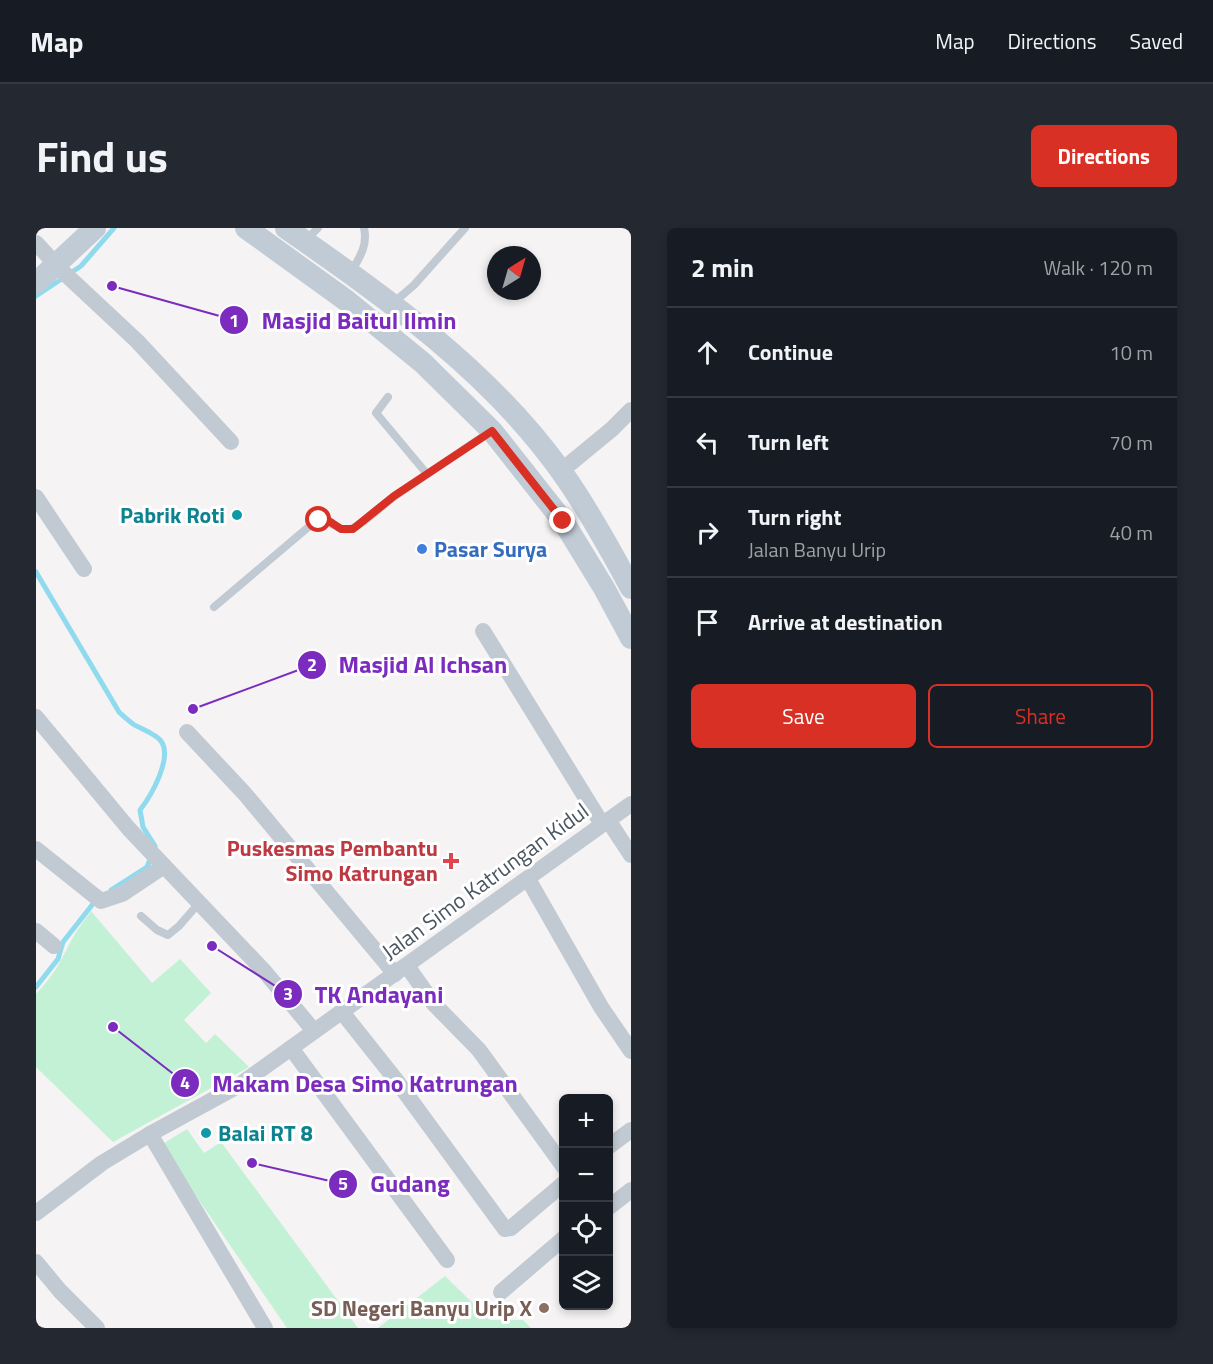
<!DOCTYPE html>
<html lang="en">
<head>
<meta charset="utf-8">
<style>
  :root { --surface:#171b24; --page:#242831; --text:#f1f3f6; --muted:#9ea1a6; --line:#363941; --accent:#d93025 }
  body { margin:0; font-family:"Titillium Web",sans-serif; background:var(--page); color:var(--text) }
  .controls { position:absolute; right:18px; bottom:18px; display:grid; overflow:hidden; border-radius:9px; box-shadow:0 3px 9px #0003 }
  .controls button { width:54px; height:54px; display:grid; place-items:center; padding:0; border:0; border-bottom:2px solid var(--line); background:var(--surface); color:var(--text); font:30px sans-serif }
  .compass { position:absolute; left:451px; top:18px; width:54px; height:54px; border-radius:50%; background:var(--surface); box-shadow:0 3px 9px #0003; rotate:37deg }
  .stop { position:absolute; width:18px; height:18px; margin:-14px; border:4px solid #d93025; border-radius:50%; background:#fff }
  .stop.end { background:#d93025; border-color:#fff; box-shadow:0 2px 6px #0008 }
  .list { margin:0; padding:0; list-style:none }
  h2 { display:flex; justify-content:space-between; align-items:center; height:78px; margin:0; padding:0 24px; font-size:26px }
  h2 small { font-size:20px; font-weight:400; color:var(--muted) }
  .list li { display:grid; grid-template-columns:39px 1fr auto; gap:18px; align-items:center; box-sizing:border-box; height:90px; padding:0 24px; border-top:2px solid var(--line) }
  .list b { display:block; font-size:22px; white-space:nowrap }
  .list p { margin:0; font-size:20px; white-space:nowrap; color:var(--muted) }
  .list em { font-size:20px; font-style:normal; color:var(--muted) }
  .actions { display:flex; gap:12px; padding:18px 24px }
  .actions a { flex:1; padding:14px 0; border:2px solid var(--accent); border-radius:9px; text-align:center; font-size:21px; color:var(--accent) }
  .actions .main { background:var(--accent); color:#fff }
  .icon { flex:none; width:33px; height:33px; fill:none; stroke:currentColor; stroke-width:2; stroke-linecap:round; stroke-linejoin:round }
  .map { position:relative; flex:none; width:595px; height:1100px; overflow:hidden; border-radius:9px }
  header { display:flex; align-items:center; gap:36px; box-sizing:border-box; height:84px; padding:0 30px; background:var(--surface); border-bottom:2px solid var(--line) }
  header strong { font-size:28px }
  nav { display:flex; gap:33px; margin-inline-start:auto; font-size:21px }
  .intro { display:flex; align-items:center; justify-content:space-between; box-sizing:border-box; height:144px; padding:0 36px }
  h1 { margin:0; font-size:42px }
  .button { padding:15px 27px; border-radius:9px; background:var(--accent); color:#fff; font-size:21px; font-weight:700 }
  main { display:flex; gap:36px; padding:0 36px }
  aside { flex:1; background:var(--surface); border-radius:9px; box-shadow:0 3px 9px #0003 }
  .map>svg:first-child { display:block }
</style>
</head>
<body>
<header>
<strong>Map</strong>
<nav><a>Map</a><a>Directions</a><a>Saved</a></nav>
</header>
<div class="intro"><h1>Find us</h1><a class="button">Directions</a></div>
<main>
<div class="map">
<svg width="595" height="1100" viewBox="0 0 595 1100">
  <rect width="100%" height="100%" fill="#f5f3f3"/>
  <g fill="#c3f1d5">
    <path d="M55 683 116 755 144 731 175 765 148 792 170 815 179 806 213 839 77 914 0 839V766C16 749 21 740 32 719 38 706 47 694 55 683Z"/>
    <path d="M151 901 168 925 185 914 322 1100H251L125 917Z"/>
    <path d="M409 1048 454 1092H487L495 1100H342Z"/>
  </g>
  <g fill="none" stroke-linecap="round" stroke-linejoin="round">
    <g stroke="#90daee" stroke-width="5">
      <path d="M0 68 45 38 78 0"/>
      <path d="M0 344 83 484C87 488 92 492 97 496 105 501 120 506 125 513 137 530 115 568 104 582L107 599 119 618"/>
      <path d="M75 662 111 639 115 629"/>
      <path d="M0 759 22 731 27 714 60 672"/>
    </g>
    <g stroke="#c1cad2" stroke-width="8">
      <path d="M269 13 282 0"/>
      <path d="M315 44C324 29 332 17 328 0"/>
      <path d="M356 76 378 57 429 0"/>
      <path d="M352 169 340 185 391 246"/>
      <path d="M178 379 276 296C295 286 303 309 319 299 333 291 345 278 359 268 391 246 423 225 455 203"/>
      <path d="M105 688 121 702 132 707 143 698 163 675"/>
    </g>
    <g stroke="#c1cad2" stroke-width="16">
      <path d="M0 15 25 42 101 113 195 214"/>
      <path d="M525 243 576 201 595 182"/>
      <path d="M0 269 48 341"/>
      <path d="M447 403 566 596"/>
      <path d="M0 489 93 601 229 744 278 803"/>
      <path d="M151 504 209 566 359 746"/>
      <path d="M572 592 595 627"/>
      <path d="M0 621 65 673 86 666 128 638"/>
      <path d="M492 651 565 779 595 823"/>
      <path d="M0 703 18 718"/>
      <path d="M371 738 398 776 443 822 528 939"/>
      <path d="M306 784 360 852 469 1001 475 1000 528 955"/>
      <path d="M255 820 411 1032"/>
      <path d="M114 906 229 1100"/>
      <path d="M572 919 595 902"/>
      <path d="M572 980 595 962"/>
      <path d="M0 985 66 935 114 906 202 858 255 820 595 576"/>
      <path d="M0 1034 24 1063 61 1100"/>
      <path d="M465 1064 528 1010"/>
    </g>
    <g stroke="#c1cbd6" stroke-width="22">
      <path d="M210 0 311 73 387 135 456 203 527 293 568 360 595 410"/>
      <path d="M250 0C350 70 453 142 525 243 551 279 574 321 595 360"/>
      <path d="M0 55 59 0"/>
    </g>
  </g>
  <g fill="none" stroke-linecap="round" stroke-linejoin="round">
    <path stroke="#d93025" stroke-width="8" d="M283 292 293 293 305 301H317L358 268 456 203 527 293"/>
  </g>
  <g fill="#0f9aa8" stroke="#fff" stroke-width="2">
    <circle cx="201" cy="287" r="6"/>
    <circle cx="170" cy="905" r="6"/>
  </g>
  <circle fill="#3f7fe0" stroke="#fff" stroke-width="2" cx="386" cy="321" r="6"/>
  <path fill="#e0444e" stroke="#fff" stroke-width="2" d="M412 624h6v6h6v6h-6v6h-6v-6h-6v-6h6z"/>
  <circle fill="#8d6e63" stroke="#fff" stroke-width="2" cx="508" cy="1080" r="6"/>
  <g text-anchor="middle" dominant-baseline="central" stroke-width="6" stroke-linejoin="round" paint-order="stroke">
    <g font-size="22" font-weight="bold" fill="#0d838f" stroke="#fff" text-anchor="end">
      <text x="189" y="287">Pabrik Roti</text>
      <text x="182" y="905" text-anchor="start">Balai RT 8</text>
    </g>
    <g font-size="22" font-weight="bold" fill="#366cbe" stroke="#fff" text-anchor="start">
      <text x="398" y="321">Pasar Surya</text>
    </g>
    <g font-size="22" font-weight="bold" fill="#be3a42" stroke="#fff" text-anchor="end">
      <text x="402" y="620">Puskesmas Pembantu<tspan x="402" dy="25">Simo Katrungan</tspan></text>
    </g>
    <g font-size="22" fill="#4a5661" stroke="#fff">
      <text transform="translate(449 653) rotate(-36)">Jalan Simo Katrungan Kidul</text>
    </g>
    <g font-size="22" font-weight="bold" fill="#785e54" stroke="#fff" text-anchor="end">
      <text x="496" y="1080">SD Negeri Banyu Urip X</text>
    </g>
  </g>
  <path fill="none" stroke="#7b2cbf" stroke-width="2" d="M76 58L198 92M157 481L276 437M176 718L252 766M77 799L149 855M216 935L307 956"/>
  <g fill="#7b2cbf" stroke="#fff" stroke-width="2">
    <circle cx="76" cy="58" r="6"/>
    <circle cx="157" cy="481" r="6"/>
    <circle cx="176" cy="718" r="6"/>
    <circle cx="77" cy="799" r="6"/>
    <circle cx="216" cy="935" r="6"/>
    <circle cx="198" cy="92" r="15"/>
    <circle cx="276" cy="437" r="15"/>
    <circle cx="252" cy="766" r="15"/>
    <circle cx="149" cy="855" r="15"/>
    <circle cx="307" cy="956" r="15"/>
  </g>
  <g font-size="18" text-anchor="middle" font-weight="bold" fill="#fff">
    <text x="198" y="99">1</text>
    <text x="276" y="443">2</text>
    <text x="252" y="772">3</text>
    <text x="149" y="861">4</text>
    <text x="307" y="962">5</text>
  </g>
  <g font-size="24" text-anchor="middle" font-weight="bold" fill="#7b2cbf" stroke="#fff" stroke-width="6" stroke-linejoin="round" paint-order="stroke">
    <text x="323" y="101">Masjid Baitul Ilmin</text>
    <text x="387" y="445">Masjid Al Ichsan</text>
    <text x="343" y="775">TK Andayani</text>
    <text x="329" y="864">Makam Desa Simo Katrungan</text>
    <text x="374" y="964">Gudang</text>
  </g>
</svg>
<div class="controls">
<button>+</button>
<button>−</button>
<button><svg class="icon" aria-label="locate" viewBox="0 0 24 24"><circle cx="12" cy="12" r="6"/><path d="M12 2v4M12 18v4M2 12h4M18 12h4"/></svg></button>
<button><svg class="icon" aria-label="layers" viewBox="0 0 24 24"><path d="M12 4l9 5-9 5-9-5zM3 14l9 5 9-5"/></svg></button>
</div>
<svg class="compass" viewBox="-18 -18 36 36"><path d="M0-13l5 13h-10z" fill="#e53935"/><path d="M0 13l5-13h-10z" fill="#9ea1a6"/></svg>
<div class="stop" style="left:283px;top:292px"></div>
<div class="stop end" style="left:527px;top:293px"></div>
</div>
<aside>
<h2>2 min<small>Walk · 120 m</small></h2>
<ul class="list">
<li><svg class="icon" aria-label="ahead" viewBox="0 0 24 24"><path d="M12 20V5M6 11l6-6 6 6"/></svg><div><b>Continue</b></div><em>10 m</em></li>
<li><svg class="icon" aria-label="left" viewBox="0 0 24 24"><path d="M17 20v-9H6M10 6l-5 5 5 5"/></svg><div><b>Turn left</b></div><em>70 m</em></li>
<li><svg class="icon" aria-label="right" viewBox="0 0 24 24"><path d="M7 20v-9h11M14 6l5 5-5 5"/></svg><div><b>Turn right</b><p>Jalan Banyu Urip</p></div><em>40 m</em></li>
<li><svg class="icon" aria-label="arrive" viewBox="0 0 24 24"><path d="M6 21V4h12l-3 4 3 4H6"/></svg><div><b>Arrive at destination</b></div></li>
</ul>
<div class="actions"><a class="main">Save</a><a>Share</a></div>
</aside>
</main>
</body>
</html>
